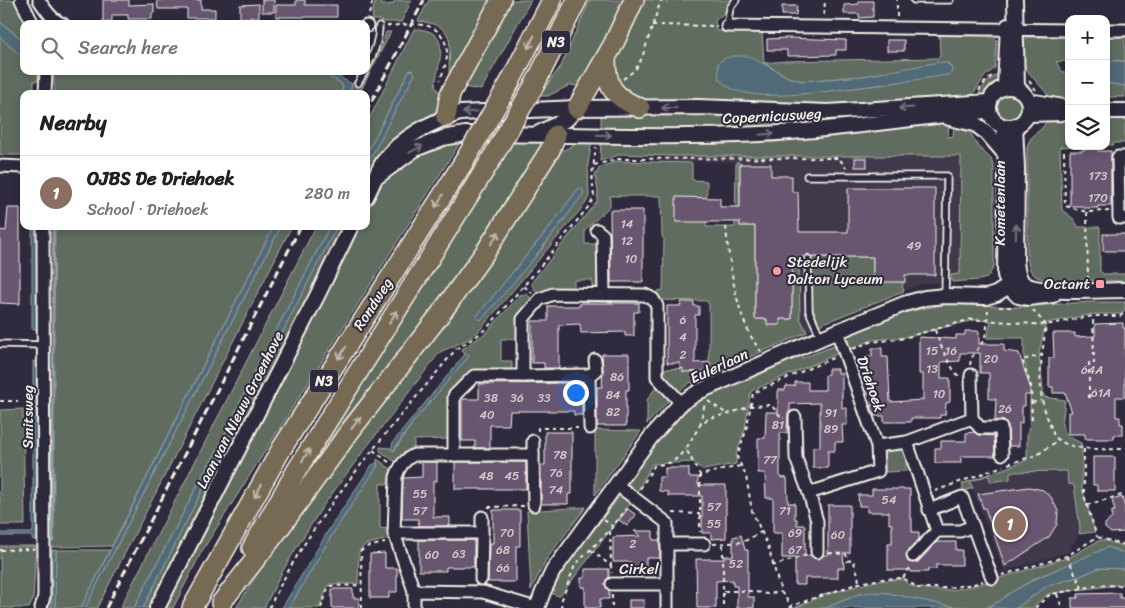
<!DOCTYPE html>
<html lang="en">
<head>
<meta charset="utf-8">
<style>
  :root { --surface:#fff; --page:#f2f2f2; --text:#202124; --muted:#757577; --line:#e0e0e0; --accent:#84575d }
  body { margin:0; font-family:Sriracha,sans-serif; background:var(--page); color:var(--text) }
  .controls { position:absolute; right:15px; top:15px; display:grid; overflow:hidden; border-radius:10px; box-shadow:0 2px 8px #0003 }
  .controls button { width:45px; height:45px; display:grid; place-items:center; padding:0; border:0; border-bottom:1px solid var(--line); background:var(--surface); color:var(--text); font:25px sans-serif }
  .you { position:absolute; left:575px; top:392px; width:18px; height:18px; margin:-12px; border:4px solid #fff; border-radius:50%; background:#1a73e8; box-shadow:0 0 0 8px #1a73e833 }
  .badge { display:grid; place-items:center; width:32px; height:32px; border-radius:50%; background:var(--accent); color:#fff; font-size:16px; font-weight:700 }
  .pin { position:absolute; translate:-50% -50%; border:2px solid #fff; box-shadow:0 1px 5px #0006 }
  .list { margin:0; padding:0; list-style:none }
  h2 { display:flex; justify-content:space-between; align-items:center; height:65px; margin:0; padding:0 20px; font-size:21px }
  h2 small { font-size:16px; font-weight:400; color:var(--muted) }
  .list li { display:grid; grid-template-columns:32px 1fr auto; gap:15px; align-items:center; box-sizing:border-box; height:75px; padding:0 20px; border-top:1px solid var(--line) }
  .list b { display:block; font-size:19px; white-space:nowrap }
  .list p { margin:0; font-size:16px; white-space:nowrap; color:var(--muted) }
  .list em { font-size:16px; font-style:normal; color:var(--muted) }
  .icon { flex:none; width:28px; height:28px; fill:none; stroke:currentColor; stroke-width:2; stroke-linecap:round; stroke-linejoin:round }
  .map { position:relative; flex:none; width:1125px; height:608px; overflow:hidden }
  .search { position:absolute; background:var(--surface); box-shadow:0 2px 8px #0003; left:20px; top:20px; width:350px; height:55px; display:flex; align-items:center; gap:12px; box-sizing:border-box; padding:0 18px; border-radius:10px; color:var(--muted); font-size:19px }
  .panel { position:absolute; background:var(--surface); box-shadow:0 2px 8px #0003; left:20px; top:90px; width:350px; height:140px; border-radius:10px }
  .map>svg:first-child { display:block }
</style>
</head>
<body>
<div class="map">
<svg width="1125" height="608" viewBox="0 0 1125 608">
  <rect width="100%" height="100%" fill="#2f2a3d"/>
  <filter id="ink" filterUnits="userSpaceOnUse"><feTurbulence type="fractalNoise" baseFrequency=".02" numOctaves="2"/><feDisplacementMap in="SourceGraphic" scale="10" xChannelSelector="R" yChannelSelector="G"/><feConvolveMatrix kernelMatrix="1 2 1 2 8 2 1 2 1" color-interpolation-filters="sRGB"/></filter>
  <g filter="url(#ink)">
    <g fill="#40374c" fill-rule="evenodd">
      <path d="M853 155 961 156 960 274 951 275 952 282 921 284 820 325 807 332 725 368 729 316 668 232 669 156ZM693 161 736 162 735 227H706L707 181 692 180Z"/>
      <path d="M1067 471 1068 484 1074 485 1080 528 1076 541 1072 544 1069 552 1004 571 970 482 989 475 996 480 1010 479V472Z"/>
    </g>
    <g fill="#606c61" stroke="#aaaea4" fill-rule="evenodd">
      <path d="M0 0H16L29 24H24V41L0 22Z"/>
      <path d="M376 0H381L382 5 393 4 395 0H412L401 22H381V20H373L372 12Z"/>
      <path d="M429 0H496L450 81C445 49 464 27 418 21Z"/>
      <path d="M510 0H531L481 90 463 87Z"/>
      <path d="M590 0H627L585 87 570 85 548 96H539L561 66Z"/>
      <path d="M640 0H658L667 3 668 0H735L731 7 715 21 716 31H762L764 63 786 61 938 58 940 56 939 33H989V37H994L997 40 995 68 985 76 972 96 967 97 844 106 635 102 621 91 613 69 623 38ZM764 63 788 77 802 81 863 76 948 63 952 68 888 84 807 93 769 95Z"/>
      <path d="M414 29C454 29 438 62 435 86L443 98 430 120 366 182V167L399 103 415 74 409 71 366 155V125Z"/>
      <path d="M0 30 24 54V71H38V81H34V94H24V155H0Z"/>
      <path d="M386 32H391L359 94H349L352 84 362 71 355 83 360 86 382 46Z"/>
      <path d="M1027 37H1069V61L1056 62 1062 71 1069 74V98H1050C1043 87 1026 73 1023 63 1021 57 1022 49 1022 43Z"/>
      <rect x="1106" y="37" width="19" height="24"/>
      <path d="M53 71H318L341 83 343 87 341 94H55Z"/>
      <path d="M1001 71 998 84 986 95 978 96 985 84Z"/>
      <path d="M1106 83 1125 86V97H1106Z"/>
      <circle cx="1009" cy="107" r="13"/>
      <path d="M967 106 761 131 601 129V114Z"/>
      <path d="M1125 118V143H1113V145H1106V119Z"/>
      <path d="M1047 119H1069V146H1080L1060 147 1062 210C1069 215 1075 218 1078 227H1100V271L1103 274H1125V281L1047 280C1031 277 1029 271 1027 255V148C1029 133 1044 132 1047 119Z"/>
      <path d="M949 122 948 137 953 136 954 127 970 132 978 146 991 159 994 166V267L987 278 979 280 952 282 951 275 959 274 960 272 961 156H669L622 154 600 161 601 140 643 141 646 144H661L668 140 744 139Z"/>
      <path d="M549 138 477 251 314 459 509 139Z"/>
      <path d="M592 139 588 165 589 196 586 203 479 331 469 339 440 352 365 449 323 506 295 550 281 574 264 608H236L264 563 497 247 562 151 583 140ZM579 188 583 190V194L542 249 480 320 477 316 549 228Z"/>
      <path d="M461 141 202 551 173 608H164L360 226H366V215L386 176 396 168 435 144Z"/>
      <path d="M618 161 692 163V180L707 181 706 227H735L736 162H739L740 226H755V319H767V325H779L780 319H792V257H799L800 318 807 332 725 368 693 384 691 382 679 391 665 375 663 369 709 367V305L707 301 659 300 655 295 658 291 663 290 664 239 662 237 661 196H610V206L585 230V244H598L599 288 592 289V280H574V289H553L539 293C534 290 532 287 532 282L597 201 598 191 595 176 600 167Z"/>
      <path d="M55 226H274L112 546 50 547Z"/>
      <path d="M281 226H292L97 608H85Z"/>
      <path d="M316 226H330L254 373 216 453 206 469 134 608H120Z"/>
      <path d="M337 226H344L150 608H143L240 415Z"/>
      <path d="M811 257H873V281L905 282 902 286 904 291 819 325 812 306Z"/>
      <path d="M526 294 530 297 531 302 519 339H501V361H512V371L459 384 448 439 414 440V450L399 459 397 463 380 451V447L390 448 394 451 413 422 469 356 468 354H465L461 350 487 332 520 295Z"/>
      <path d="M1089 302H1125V311L1120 314H1094L1046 323 1039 353 1044 397 1065 400 1062 425 1067 436 1081 443 1082 447V488L1095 532 1079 534 1080 528 1074 485 1068 484 1067 471 1010 472V479L991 482 988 475 970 482 973 488 964 491 962 484 1027 460V434L1030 423V388L1024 359V338H987L991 321 974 320 905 337 872 340 849 350 846 336 903 312 949 304 1017 307Z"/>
      <path d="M834 346 837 354 753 390 750 394 745 429 736 455V464L703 470 693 462 652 464 637 492 630 489 629 481C644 460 658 436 678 418 707 390 763 372 800 356L802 358Z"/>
      <path d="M656 387 669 400 647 424V400Z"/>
      <path d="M23 409 25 525H0V410Z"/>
      <path d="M595 430 641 431 595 495Z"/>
      <path d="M900 450 906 454V471L885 472V451Z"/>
      <path d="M377 459 391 469 388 484H380V528L390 529 391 538 365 545 359 551 358 584H329L319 608H289L335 530 377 467Z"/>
      <path d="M621 495 631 503 561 595 559 596 550 593 565 566Z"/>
      <path d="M586 507 546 560 531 590 527 511Z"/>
      <path d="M1104 540 1125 547V554C1115 549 1107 545 1098 552L1036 578 1010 593 1000 601 986 608 945 606 888 593 859 594 826 608H795L823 595 876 581 901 579 914 587 934 590H953L976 585 1070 557 1098 541Z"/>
      <path d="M0 546H36L33 600 29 608H0Z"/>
      <path d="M48 550H52V608H47Z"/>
      <path d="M56 550H110L81 608H55Z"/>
      <path d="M1099 568 1125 569V584L1048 594 1032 608H1016L1047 586 1080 576Z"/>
    </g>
    <g fill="#516a78" stroke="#92a0a5">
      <path d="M0 22 24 41V59L0 37Z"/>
      <path d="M735 56H749L788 77 802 81 863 76 940 62 947 63 952 68 951 73 948 75C909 81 869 86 830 91 803 94 763 99 738 91 730 89 724 84 719 79L718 63 725 58Z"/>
      <path d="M1106 61H1125V86L1106 83Z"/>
      <path d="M412 70 415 74 399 103 366 167V155L409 71Z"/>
      <path d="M318 71H329L352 84 349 94H341L343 87 341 83Z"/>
      <path d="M579 188 583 190V194C551 238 517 280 481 320L476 317 549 228Z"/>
      <path d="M32 226H36L38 329H32Z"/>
      <path d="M274 226H281L85 608H81Z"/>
      <path d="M330 226H337L240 415 143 608H134L206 469 216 453 254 373Z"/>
      <path d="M465 354H468L469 356 413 422 393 451 391 450 393 442Z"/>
      <path d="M33 361 38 362 37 540H33L31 536H0V533H31L33 531Z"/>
      <path d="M377 463V467L335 530 289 608H282L331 526 372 465Z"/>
      <path d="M1108 547 1125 554V569L1099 568 1080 576 1047 586 1016 608H986L1000 601 1010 593 1037 578Z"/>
      <path d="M52 550H56L55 608H52Z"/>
      <path d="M872 592 888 593 958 608H826L859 594Z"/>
    </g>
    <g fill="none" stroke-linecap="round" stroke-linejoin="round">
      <path stroke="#92a0a5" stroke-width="3" d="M53 541V226"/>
    </g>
    <g fill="#685670" stroke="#f4f1e8">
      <path d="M103 0H129V5L154 4V13H152V19H128V15H112V21H103Z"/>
      <path d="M157 0H201V9H215V18H187V9H158Z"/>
      <rect x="262" y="0" width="12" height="12"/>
      <path d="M296 0H305V5H337V17H276V5H296Z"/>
      <path d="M859 1H873V17L859 18V14H844V5L859 4Z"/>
      <path d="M259 4V17L240 18V5Z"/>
      <path d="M782 6H797L796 15H782Z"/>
      <path d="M787 38 846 40V50H836V55L791 56H787V50H767V39Z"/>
      <rect x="887" y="40" width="17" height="11"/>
      <path d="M1083 149H1098V151H1111V206H1098V208H1083V206H1070V151H1083Z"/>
      <rect x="855" y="158" width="12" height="9"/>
      <path d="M740 164H771V176H792V192H798L799 232H848V188H935V275H905V282H873V257H812L808 254 804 257H792V319H780V325H767V319H755V226H740V222H676V197L720 198V207H740Z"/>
      <path d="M8 208H20V304L0 303V230L6 231Z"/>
      <path d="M610 210H643V282H611Z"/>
      <rect x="1103" y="234" width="22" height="17"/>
      <path d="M681 302H694V306H699V315H695V363L710 362 711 371 683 372V368L680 369V363H667V306H681Z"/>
      <path d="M580 303H639V312H634V336H625V332L581 333 580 324 559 325V368H544V363H532V321H548V306H580Z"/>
      <path d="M1123 323V328H1125V397H1116V417H1120V424H1123V435H1114V439H1085V434H1068V412H1072L1065 393H1053V387H1049V358H1054L1053 333H1075V337L1095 336V324Z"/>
      <path d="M965 331H979V344H1004V351L1019 353 1030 387V395H1025V406H1022V423H1019V446H1009L1008 425 1004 421 995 420 996 399H989V373H980V353H960V361L941 362V378H950V402L946 403 945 415H940V418H911V422H884V416H875L872 409V394H867V356H872V348H882V357H888L890 402 923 400V374H919V337L956 339V335H965Z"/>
      <path d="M602 354H629V390H626V426H597V387H602L603 370Z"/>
      <path d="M828 369H838V373H842V408H847V425H842L843 442H835V451H828V468H813V447H820V403L790 404V411L788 412 787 433H780V477L787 478 788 503H795V519H797V525H805V556L810 555 817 559 824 555H828V505H850V553H843L844 568H838V578H805V585H795V558H782V533H773V498H766L765 473H758V438H765L766 412H778V390H785L786 386H795V382H808V390H825V375L828 374Z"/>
      <path d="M582 383V415H574V411H510L509 425H490V448H475V441H462V399H479V384Z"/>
      <path d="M545 432H572V494H568V504H541V465H545Z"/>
      <path d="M974 432 980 435 994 436 995 456H961V463H935V448H941V441H966V433Z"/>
      <path d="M1093 457H1115V491H1097V485H1093Z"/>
      <path d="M422 462H437V481H433V517H450V526H419L418 519H402L403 478 422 477Z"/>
      <rect x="455" y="462" width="71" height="27"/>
      <path d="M665 468H689V477H698V485H726V538L711 539V533H702V496H668V492L659 491V477H665Z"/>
      <path d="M1029 487 1043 490 1051 497 1058 511 1057 524 1049 537 1005 566 985 508H983L978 494Z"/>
      <path d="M872 489H910V518H912V532H919V539L906 554 908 562 912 563 918 562 937 542H956V550H962V565H936V569H928V572H911V570H888V544H892V524H889V512H867V506H859L858 495H872Z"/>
      <path d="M1122 497 1125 508 1124 532 1111 533 1105 528V524L1112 518V511H1115L1112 500Z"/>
      <path d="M628 509 636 515 627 526 619 520Z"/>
      <path d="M493 510H520V546H516V582H488L489 543H493Z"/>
      <path d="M634 531H653V540H660V558H646V567H631V562H613V537L641 536Z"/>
      <path d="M741 535 745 550H748V597H754V608H737V586H733V580L716 581V608H697L696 559H724V556H733V537Z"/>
      <path d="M419 540H473L474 543V567H446V571H419Z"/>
      <path d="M385 553V568H397V592H389V598H370V554Z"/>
      <path d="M585 569H609V577L606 580 605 584 609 591V599H600V608H585V587H581V578H585Z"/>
      <path d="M332 589H353V598H359V608H332Z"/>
      <path d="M1120 593V598H1125V608H1072V598H1078V594Z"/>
      <rect x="629" y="600" width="15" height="8"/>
    </g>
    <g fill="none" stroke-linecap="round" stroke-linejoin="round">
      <defs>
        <g id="service">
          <path d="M914 0H950"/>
          <path d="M727 26 730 8 736 0"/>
          <path d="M366 69C373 56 379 41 379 26"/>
          <path d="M358 83 365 71"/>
          <path d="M807 176H947L945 296"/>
          <path d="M808 259 809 311 821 338"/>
          <path d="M0 344 42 345"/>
        </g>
        <g id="minor">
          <path d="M21 0 33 24"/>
          <path d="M39 0C45 9 52 20 63 24"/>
          <path d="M366 26H367"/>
          <path d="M727 26 1069 30"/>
          <path d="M1106 30H1125"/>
          <path d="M45 94 46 71"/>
          <path d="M1125 157H1118L1119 218H1125"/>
          <path d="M0 166 24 167"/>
          <path d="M597 230 603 235 604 294"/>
          <path d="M589 375 596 371 595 360"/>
          <path d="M523 376 589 375 590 428"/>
          <path d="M795 417 796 458 809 493 878 471 877 446 837 331"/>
          <path d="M972 418 980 428H1001L1002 454"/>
          <path d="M533 441V455"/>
          <path d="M907 442 937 531H960L973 526"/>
          <path d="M877 446 907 442 972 418 971 375"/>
          <path d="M454 455H533L534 505"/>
          <path d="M617 485 667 523V608"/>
          <path d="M809 493 817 521V552"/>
          <path d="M929 510 962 497 992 578"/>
          <path d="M394 533 414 591"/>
          <path d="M482 533V517"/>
          <path d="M667 544H704"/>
          <path d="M913 556 937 531"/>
          <path d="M481 579 482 533H394L396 477C399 467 405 459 414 455H454V396L474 376H523V319L540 299 553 294 645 295 653 299 657 306V377L681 403"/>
          <path d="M612 584H667"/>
          <path d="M41 608 44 596 43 226"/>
          <path d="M414 608V591L483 592 536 608"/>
        </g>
        <g id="tertiary">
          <path d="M1015 0 1017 89"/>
          <circle cx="1009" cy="107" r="20"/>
          <path d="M1005 87 1008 26"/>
          <path d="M1029 101 1069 108"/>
          <path d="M1106 111H1125"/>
          <path d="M1028 114 1062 113"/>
          <path d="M949 118 975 124 987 133 1006 155"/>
          <path d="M1015 126 1017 168 1016 261C1017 269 1017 277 1023 283 1037 295 1105 290 1125 290"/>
          <path d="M1004 127 1006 168 1005 275 1009 287 1018 296 1028 298 1053 295"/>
          <path d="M539 133 567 119 577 108"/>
          <path d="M378 176 415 149 443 138 465 134C563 134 662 139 760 134 836 131 911 117 986 111"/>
          <path d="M366 197C372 186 377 172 383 162 400 138 432 121 460 113L577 108 698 107 828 112 990 102"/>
          <path d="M157 608 318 294 351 226"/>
          <path d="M537 608 543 592 553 571 651 437 681 403 700 391 821 338 904 304 925 298 945 296 986 297 996 294 1020 279"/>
        </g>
        <g id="trunk">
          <path d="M606 59C606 88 614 97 640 108"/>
          <path d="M509 84 552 0"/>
          <path d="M535 84 577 0"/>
          <path d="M577 108 613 45 634 0"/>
          <path d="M446 117 450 94 501 0"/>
          <path d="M252 548 298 468 491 160"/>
          <path d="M221 603 276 533 350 431 439 316 486 251 550 150 556 135"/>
          <path d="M192 608 282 448 465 160"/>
        </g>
      </defs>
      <use href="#service" stroke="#f4f1e8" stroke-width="9"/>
      <use href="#minor" stroke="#f4f1e8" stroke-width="15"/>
      <use href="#tertiary" stroke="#f4f1e8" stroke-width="18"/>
      <use href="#trunk" stroke="#f4f1e8" stroke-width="22"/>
      <g stroke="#f4f1e8" stroke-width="2" stroke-dasharray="4 4" stroke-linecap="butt">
        <path d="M369 14 373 0"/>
        <path d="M824 15 825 0"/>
        <path d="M897 17V0"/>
        <path d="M652 25 717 26"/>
        <path d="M387 26C407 25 436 18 445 42 447 48 448 56 446 61 445 68 442 74 440 80"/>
        <path d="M623 79 635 70 642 58 661 0"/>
        <path d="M1029 81 1036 90"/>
        <path d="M979 91 981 86 994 74"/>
        <path d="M1064 151 1065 206 1087 212 1109 211"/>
        <path d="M594 165 619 159 839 158 846 168"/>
        <path d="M1087 212 1088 280"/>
        <path d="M726 227C729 263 737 324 761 351"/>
        <path d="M524 286 532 293"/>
        <path d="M999 307H1012"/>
        <path d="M1033 310 1046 325C1043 349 1038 375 1042 399 1044 411 1050 424 1054 436 1068 452 1105 449 1125 449"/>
        <path d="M935 330C940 346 947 360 957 375H961"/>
        <path d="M853 349 870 342 900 339 972 319 1046 325 1093 316H1120L1125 313"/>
        <path d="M970 365C972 352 978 351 983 341 988 332 987 320 988 310"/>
        <path d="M1089 398V362L1094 363 1093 316"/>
        <path d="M0 401H18"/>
        <path d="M708 401 727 414"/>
        <path d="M1032 403 1041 400"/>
        <path d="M1032 420 1031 386 1022 360 1042 355"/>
        <path d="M700 425 705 403"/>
        <path d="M538 431V428H578"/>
        <path d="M1084 449V495L1097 537"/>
        <path d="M373 450 390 463"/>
        <path d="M1008 464 1037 455 1057 441"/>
        <path d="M740 466 700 475 686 449 700 425 709 418 728 414 751 406 771 405 782 418H784"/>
        <path d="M700 475V532"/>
        <path d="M640 489 654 466 673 462 686 449"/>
        <path d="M935 491 1003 466"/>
        <path d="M1087 505 1125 494"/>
        <path d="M488 507 524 506"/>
        <path d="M673 513 700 514"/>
        <path d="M604 520 612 526"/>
        <path d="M610 531 611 566"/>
        <path d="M713 544 743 542 761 532"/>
        <path d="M723 545V608"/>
        <path d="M0 550 34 549"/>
        <path d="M591 550 611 566 612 573"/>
        <path d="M829 553 846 554 847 561 853 560 858 574 859 583"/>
        <path d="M1067 556 1082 588"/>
        <path d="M772 566 807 555"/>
        <path d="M1002 575 1067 556 1097 537 1125 545"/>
        <path d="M903 578 909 569 912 567"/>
        <path d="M724 591H750L767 594 781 592"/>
        <path d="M1057 594 1062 608"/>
        <path d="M612 595V608"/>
        <path d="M269 608C315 511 389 431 456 349L474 338 487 328 539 268 589 206 594 197 592 175 596 147"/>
        <path d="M321 608 329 586 362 585"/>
        <path d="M362 608 361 551 366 547 385 543"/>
        <path d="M561 608 562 599 575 565 610 530 627 508"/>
        <path d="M790 608 791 606 859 583 882 579 903 578 918 588H947L974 584 983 581"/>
        <path d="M793 608 781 592 768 546 752 511 746 476 737 457 746 431 753 393 835 357"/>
        <path d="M1035 608 1048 596 1052 594 1100 585 1125 586"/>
      </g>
      <use href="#service" stroke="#2f2a3d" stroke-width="5.5"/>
      <use href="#minor" stroke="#2f2a3d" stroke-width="11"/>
      <use href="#tertiary" stroke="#2f2a3d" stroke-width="14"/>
      <use href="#trunk" stroke="#776a54" stroke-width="19"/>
      <g stroke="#f4f1e8" stroke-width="3" stroke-dasharray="8 4" stroke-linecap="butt">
        <path d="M366 112 424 0"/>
        <path d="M106 608 301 226"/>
      </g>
      <defs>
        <g id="trunk-bridge">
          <path d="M465 160 509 84"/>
          <path d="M491 160 535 84"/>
        </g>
      </defs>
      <use href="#trunk-bridge" stroke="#f4f1e8" stroke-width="22" stroke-linecap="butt"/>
      <use href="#trunk-bridge" stroke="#776a54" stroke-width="19"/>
    </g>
    <defs><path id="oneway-shaft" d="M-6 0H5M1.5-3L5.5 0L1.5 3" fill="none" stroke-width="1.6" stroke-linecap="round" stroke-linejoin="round" transform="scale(1.25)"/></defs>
    <g stroke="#c2bbad">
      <use href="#oneway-shaft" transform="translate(531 42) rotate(117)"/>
      <use href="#oneway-shaft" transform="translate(439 201) rotate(123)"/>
      <use href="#oneway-shaft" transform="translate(495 238) rotate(-57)"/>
      <use href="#oneway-shaft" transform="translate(393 317) rotate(-58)"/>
      <use href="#oneway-shaft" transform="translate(342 353) rotate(123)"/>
      <use href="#oneway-shaft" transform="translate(356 423) rotate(-52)"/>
      <use href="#oneway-shaft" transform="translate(306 455) rotate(-58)"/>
      <use href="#oneway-shaft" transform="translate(258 491) rotate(119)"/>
    </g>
    <g stroke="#747079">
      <use href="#oneway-shaft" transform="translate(669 108) rotate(180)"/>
      <use href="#oneway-shaft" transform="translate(906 108) rotate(176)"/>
      <use href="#oneway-shaft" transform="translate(470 112) rotate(175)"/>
      <use href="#oneway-shaft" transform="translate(767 134) rotate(-5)"/>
      <use href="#oneway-shaft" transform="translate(604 135) rotate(1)"/>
      <use href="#oneway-shaft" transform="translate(416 149) rotate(-28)"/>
      <use href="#oneway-shaft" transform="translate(1016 231) rotate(-89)"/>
    </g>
  </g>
  <g fill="#ff9aa2" stroke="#2f2a3d" stroke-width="2">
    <circle cx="777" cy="271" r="5"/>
    <rect x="1095" y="279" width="10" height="10" rx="2.5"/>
  </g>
  <g text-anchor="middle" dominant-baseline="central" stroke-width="4" stroke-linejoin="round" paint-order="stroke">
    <g font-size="12" fill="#d1caca">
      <text x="1098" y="176">173</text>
      <text x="1098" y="198">170</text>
      <text x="627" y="224">14</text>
      <text x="627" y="241">12</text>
      <text x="914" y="246">49</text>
      <text x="631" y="259">10</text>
      <text x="683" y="320">6</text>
      <text x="683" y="337">4</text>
      <text x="932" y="351">15</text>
      <text x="951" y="351">16</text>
      <text x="683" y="355">2</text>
      <text x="991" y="359">20</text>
      <text x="932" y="369">13</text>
      <text x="1092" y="370">64A</text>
      <text x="617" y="377">86</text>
      <text x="1101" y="393">61A</text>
      <text x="939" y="394">10</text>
      <text x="613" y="395">84</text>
      <text x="491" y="398">38</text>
      <text x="517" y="398">36</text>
      <text x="544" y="398">33</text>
      <text x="1005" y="409">26</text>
      <text x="613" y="412">82</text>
      <text x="831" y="413">91</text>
      <text x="487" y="415">40</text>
      <text x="778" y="425">81</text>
      <text x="831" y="429">89</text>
      <text x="560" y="455">78</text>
      <text x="770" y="460">77</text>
      <text x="556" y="473">76</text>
      <text x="486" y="476">48</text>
      <text x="512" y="476">45</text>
      <text x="556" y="490">74</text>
      <text x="420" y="494">55</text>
      <text x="889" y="500">54</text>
      <text x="714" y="507">57</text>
      <text x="420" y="511">57</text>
      <text x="785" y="511">71</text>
      <text x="714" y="524">55</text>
      <text x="507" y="533">70</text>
      <text x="795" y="533">69</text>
      <text x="838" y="535">60</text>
      <text x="633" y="544">2</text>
      <text x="503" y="550">68</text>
      <text x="795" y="550">67</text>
      <text x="459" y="554">63</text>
      <text x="432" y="555">60</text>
      <text x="736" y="564">52</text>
      <text x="503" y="568">66</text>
    </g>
    <g fill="#2f2a3d" stroke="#b9b5b5" stroke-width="1">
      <rect x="542" y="30.5" width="28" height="23" rx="4"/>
      <rect x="310" y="369.5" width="28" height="23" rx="4"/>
    </g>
    <g font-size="14" font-weight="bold" fill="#f4f1e8">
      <text x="556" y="42">N3</text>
      <text x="324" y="381">N3</text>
    </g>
    <g font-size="15" fill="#f4f1e8" stroke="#2f2a3d">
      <text transform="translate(772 116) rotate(-3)">Copernicusweg</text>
      <text transform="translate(1000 203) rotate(-90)">Kometenlaan</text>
      <text transform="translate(373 304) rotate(-57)">Rondweg</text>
      <text transform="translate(719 366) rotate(-25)">Eulerlaan</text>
      <text transform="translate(871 384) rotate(71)">Driehoek</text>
      <text transform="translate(240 410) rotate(-63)">Laan van Nieuw Groenhove</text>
      <text transform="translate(28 417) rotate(-90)">Smitsweg</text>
      <text x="639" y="569">Cirkel</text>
    </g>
    <g font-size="15" fill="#f4f1e8" stroke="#2f2a3d" text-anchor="start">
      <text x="787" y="262">Stedelijk<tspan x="787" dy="17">Dalton Lyceum</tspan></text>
      <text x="1090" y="284" text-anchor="end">Octant</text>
    </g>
  </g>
</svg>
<div class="controls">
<button>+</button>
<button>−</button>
<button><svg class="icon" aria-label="layers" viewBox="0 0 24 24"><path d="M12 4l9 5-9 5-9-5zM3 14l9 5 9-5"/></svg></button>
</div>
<div class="you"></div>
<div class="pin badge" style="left:1010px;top:524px;background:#8d6e63">1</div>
<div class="search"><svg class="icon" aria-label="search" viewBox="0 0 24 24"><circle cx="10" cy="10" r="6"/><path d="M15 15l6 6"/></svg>Search here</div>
<section class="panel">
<h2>Nearby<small></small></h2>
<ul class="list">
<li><span class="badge" style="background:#8d6e63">1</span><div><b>OJBS De Driehoek</b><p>School · Driehoek</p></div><em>280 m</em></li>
</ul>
</section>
</div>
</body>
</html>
